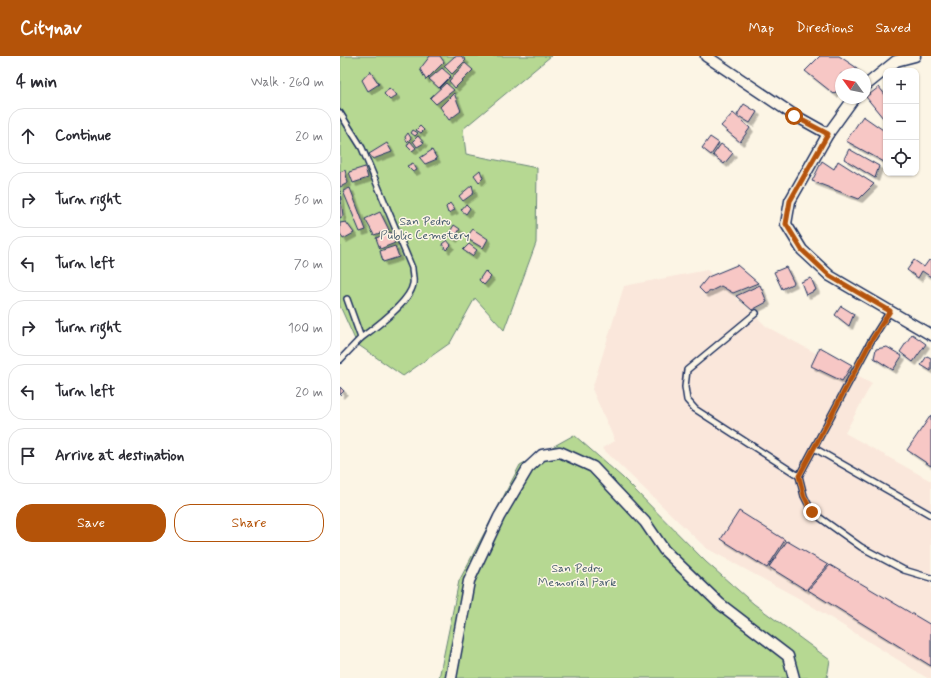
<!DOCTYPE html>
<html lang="en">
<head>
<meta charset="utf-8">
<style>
  :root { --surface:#fff; --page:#f2f2f3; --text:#2b2b33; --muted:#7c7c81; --line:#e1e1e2; --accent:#b45309 }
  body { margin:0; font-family:Mynerve,sans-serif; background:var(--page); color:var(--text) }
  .controls { position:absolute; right:12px; top:12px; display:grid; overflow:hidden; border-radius:8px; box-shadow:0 1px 3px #0004 }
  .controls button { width:36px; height:36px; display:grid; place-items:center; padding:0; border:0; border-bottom:1px solid var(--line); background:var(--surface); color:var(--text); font:20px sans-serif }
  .compass { position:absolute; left:495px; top:12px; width:36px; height:36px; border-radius:50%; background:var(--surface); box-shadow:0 1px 3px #0004; rotate:303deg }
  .stop { position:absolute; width:12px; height:12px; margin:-9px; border:3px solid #b45309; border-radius:50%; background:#fff }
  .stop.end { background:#b45309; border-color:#fff; box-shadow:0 1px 4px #0008 }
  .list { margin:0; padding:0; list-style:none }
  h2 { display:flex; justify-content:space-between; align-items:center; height:52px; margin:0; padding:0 16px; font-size:17px }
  h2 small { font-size:13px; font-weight:400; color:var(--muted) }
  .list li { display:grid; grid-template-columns:26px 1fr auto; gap:12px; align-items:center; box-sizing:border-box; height:56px; margin:0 8px 8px; padding:0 8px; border:1px solid var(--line); border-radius:16px }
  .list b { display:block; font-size:15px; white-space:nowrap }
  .list em { font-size:13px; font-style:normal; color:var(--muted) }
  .actions { display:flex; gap:8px; padding:12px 16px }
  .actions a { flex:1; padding:9px 0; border:1px solid var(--accent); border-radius:16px; text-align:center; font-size:14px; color:var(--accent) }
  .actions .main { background:var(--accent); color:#fff }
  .icon { flex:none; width:22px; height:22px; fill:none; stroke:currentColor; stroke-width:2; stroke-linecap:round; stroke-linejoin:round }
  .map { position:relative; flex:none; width:591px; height:622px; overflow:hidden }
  header { display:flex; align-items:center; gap:24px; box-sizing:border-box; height:56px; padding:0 20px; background:var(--accent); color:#fff }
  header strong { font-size:19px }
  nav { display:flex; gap:22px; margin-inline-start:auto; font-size:14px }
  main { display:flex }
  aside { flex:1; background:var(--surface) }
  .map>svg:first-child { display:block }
</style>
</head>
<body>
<header>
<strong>Citynav</strong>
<nav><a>Map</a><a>Directions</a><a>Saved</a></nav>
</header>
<main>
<aside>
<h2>4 min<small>Walk · 260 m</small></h2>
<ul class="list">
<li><svg class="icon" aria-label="ahead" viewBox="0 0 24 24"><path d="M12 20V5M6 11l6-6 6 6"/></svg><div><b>Continue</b></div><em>20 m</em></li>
<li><svg class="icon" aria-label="right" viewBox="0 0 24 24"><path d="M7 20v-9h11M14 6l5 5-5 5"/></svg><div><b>Turn right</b></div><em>50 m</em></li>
<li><svg class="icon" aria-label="left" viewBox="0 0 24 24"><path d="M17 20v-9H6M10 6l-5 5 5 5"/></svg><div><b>Turn left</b></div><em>70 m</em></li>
<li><svg class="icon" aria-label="right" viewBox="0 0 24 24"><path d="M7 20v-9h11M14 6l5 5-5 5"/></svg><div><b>Turn right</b></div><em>100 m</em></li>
<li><svg class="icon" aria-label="left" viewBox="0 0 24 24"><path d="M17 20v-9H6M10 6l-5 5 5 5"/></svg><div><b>Turn left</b></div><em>20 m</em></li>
<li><svg class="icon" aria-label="arrive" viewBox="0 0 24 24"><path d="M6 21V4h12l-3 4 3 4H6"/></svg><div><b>Arrive at destination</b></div></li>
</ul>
<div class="actions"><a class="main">Save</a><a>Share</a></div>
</aside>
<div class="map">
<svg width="591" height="622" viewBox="0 0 591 622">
  <defs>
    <filter id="shadow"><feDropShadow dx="3.5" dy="3.5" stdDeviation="0" flood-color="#0004"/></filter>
  </defs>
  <rect width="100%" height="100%" fill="#fcf5e5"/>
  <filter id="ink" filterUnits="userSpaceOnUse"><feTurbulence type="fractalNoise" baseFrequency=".025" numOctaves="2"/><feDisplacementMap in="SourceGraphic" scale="8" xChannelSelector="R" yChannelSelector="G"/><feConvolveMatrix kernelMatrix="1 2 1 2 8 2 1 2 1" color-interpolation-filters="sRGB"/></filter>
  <g filter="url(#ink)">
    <path fill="#fae7db" d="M367 214 427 271 532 327 505 377 591 425V622H587L462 544 366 492 262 392 275 385 252 333 284 230Z"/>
    <g fill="#b6d892" stroke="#688478">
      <path d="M0 0H211L123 73 126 98 197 112 196 187 164 274 135 242 110 287 63 320 17 288 0 250Z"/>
      <path d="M234 379 283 422 366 506 414 548 490 604 487 622H99L119 525 180 409Z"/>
    </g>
    <g fill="#f7c7c5" stroke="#1b2f5e" filter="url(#shadow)">
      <path d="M90 0H100L104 6 86 24 80 13Z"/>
      <path d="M115 0H121L126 4 112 18 104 10Z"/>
      <path d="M480 0H499L517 12 512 18H501V30L494 38 465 15Z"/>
      <path d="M125 7 133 14 115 32 109 25Z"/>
      <path d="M102 12 111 20 99 32 89 23Z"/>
      <path d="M30 15 39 28 28 35 22 24Z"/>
      <path d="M106 27 114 34 96 48 90 42Z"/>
      <path d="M539 31 546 40V60L543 62 526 41Z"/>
      <path d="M49 32 57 39 50 44 44 38Z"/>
      <path d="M114 37 121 55 109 64 100 51Z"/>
      <path d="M404 48 417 56 410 67 397 59Z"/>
      <path d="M393 57 410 72 400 86 381 70Z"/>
      <path d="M523 60 546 76V107L506 85Z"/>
      <path d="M80 70 84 74 81 77 76 74Z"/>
      <path d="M73 74 78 77 75 80 71 77Z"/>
      <path d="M68 77 71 82 67 86 65 81Z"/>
      <path d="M78 80 84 87 77 91 73 85Z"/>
      <path d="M370 81 379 87 371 99 362 92Z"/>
      <path d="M70 85 76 92 72 95 67 90Z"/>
      <path d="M47 87 52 96 33 103 29 98Z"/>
      <path d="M381 88 393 97 384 108 373 99Z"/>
      <path d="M509 93 539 110 535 122 504 103Z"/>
      <path d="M92 94 97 103 85 108 80 102Z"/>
      <path d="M482 105 494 113 498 105 534 128 519 143 472 125Z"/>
      <path d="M73 107 77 114 73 116 67 110Z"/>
      <path d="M25 111 28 122 13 127 9 116Z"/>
      <path d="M5 114 8 127 0 131V116Z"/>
      <path d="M140 114 143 122 139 126 134 119Z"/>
      <path d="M132 129 134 137 123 145 119 140Z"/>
      <path d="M10 132 26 174 20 176 3 135Z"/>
      <path d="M0 135 3 160 0 162Z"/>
      <path d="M110 147 115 154 108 157 106 151Z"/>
      <path d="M126 148 130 152 126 158 121 154Z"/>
      <path d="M40 156 49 174 34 179 25 163Z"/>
      <path d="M6 166 14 177 3 183 0 177V167Z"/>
      <path d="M114 169 120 173 114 183 108 179Z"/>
      <path d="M133 173 148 183 143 192 126 182Z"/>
      <path d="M51 176 55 187 40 193 36 182Z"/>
      <path d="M107 184 111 189 106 194 102 188Z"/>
      <path d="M129 188 137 194 132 200 123 194Z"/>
      <path d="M55 190 59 201 43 206 40 195Z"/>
      <path d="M574 204 584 211 589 204 591 206V221L582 215 578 222 567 214Z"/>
      <path d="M397 209 418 227 393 237 381 230 365 238 359 232 368 221Z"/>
      <path d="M446 211 454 227 442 233 434 216Z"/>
      <path d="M145 215 151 221 144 229 139 224Z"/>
      <path d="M471 222 476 234 466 239 461 226Z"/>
      <path d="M420 229 427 246 412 254 396 240Z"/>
      <path d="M501 250 514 258 509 270 495 259Z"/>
      <path d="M572 278 586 288 573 306 560 296Z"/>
      <path d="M480 291 512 309 502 325 471 310Z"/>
      <path d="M547 291 562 300 553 314 534 302 536 293Z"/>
      <path d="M587 300 591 302V315L581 309Z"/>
      <path d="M0 331 4 335 0 339Z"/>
      <path d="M591 359V410L567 394Z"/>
      <path d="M399 455 445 484 427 512 381 483Z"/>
      <path d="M447 485 488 509 466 534 429 511Z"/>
      <path d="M490 509 591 569V610L468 534Z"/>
    </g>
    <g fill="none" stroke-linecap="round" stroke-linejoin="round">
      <defs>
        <g id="lane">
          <path d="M0 57 22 92 72 212C72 217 74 223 73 228 70 246 36 271 21 282"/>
          <path d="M550 255 531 285 459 420 464 440 472 456 521 491 564 514 591 522"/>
          <path d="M416 257 347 314 345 331 347 344 355 353 459 420"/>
          <path d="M0 304 21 282 7 243"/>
          <path d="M474 392 591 459"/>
        </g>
        <g id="street">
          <path d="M366 0 454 59 488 78"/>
          <path d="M525 30 556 5 575 0"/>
          <path d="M514 42 488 78 450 145 446 168 462 194 490 220 591 279"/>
          <path d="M111 622 129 525 159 461 188 412 202 399 220 396 253 411 305 466 324 494 380 548 448 600 454 622"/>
        </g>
      </defs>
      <use href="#lane" stroke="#1b2f5e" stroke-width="8"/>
      <use href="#street" stroke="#1b2f5e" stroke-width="13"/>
      <use href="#lane" stroke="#fcf5e5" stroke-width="5"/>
      <use href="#street" stroke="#fcf5e5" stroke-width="10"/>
    </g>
  </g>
  <g fill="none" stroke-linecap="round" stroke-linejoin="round" filter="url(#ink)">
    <path stroke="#b45309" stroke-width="5" d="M454 60 488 78 450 145 446 168 462 194 490 220 550 255 531 285 459 420 464 440 472 456"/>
  </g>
  <g text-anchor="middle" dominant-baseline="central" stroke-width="3" stroke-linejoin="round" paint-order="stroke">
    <g font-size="12" fill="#42596b" stroke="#fcf5e5">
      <text x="85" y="166">San Pedro<tspan x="85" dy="14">Public Cemetery</tspan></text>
      <text x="237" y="513">San Pedro<tspan x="237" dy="14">Memorial Park</tspan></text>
    </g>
  </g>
</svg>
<div class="controls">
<button>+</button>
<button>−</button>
<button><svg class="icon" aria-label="locate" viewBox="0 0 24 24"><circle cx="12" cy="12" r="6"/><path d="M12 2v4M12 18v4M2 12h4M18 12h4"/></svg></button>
</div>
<svg class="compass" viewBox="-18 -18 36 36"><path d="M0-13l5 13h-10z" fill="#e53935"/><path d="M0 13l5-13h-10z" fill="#7c7c81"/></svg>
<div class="stop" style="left:454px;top:60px"></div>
<div class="stop end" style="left:472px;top:456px"></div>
</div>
</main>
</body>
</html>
